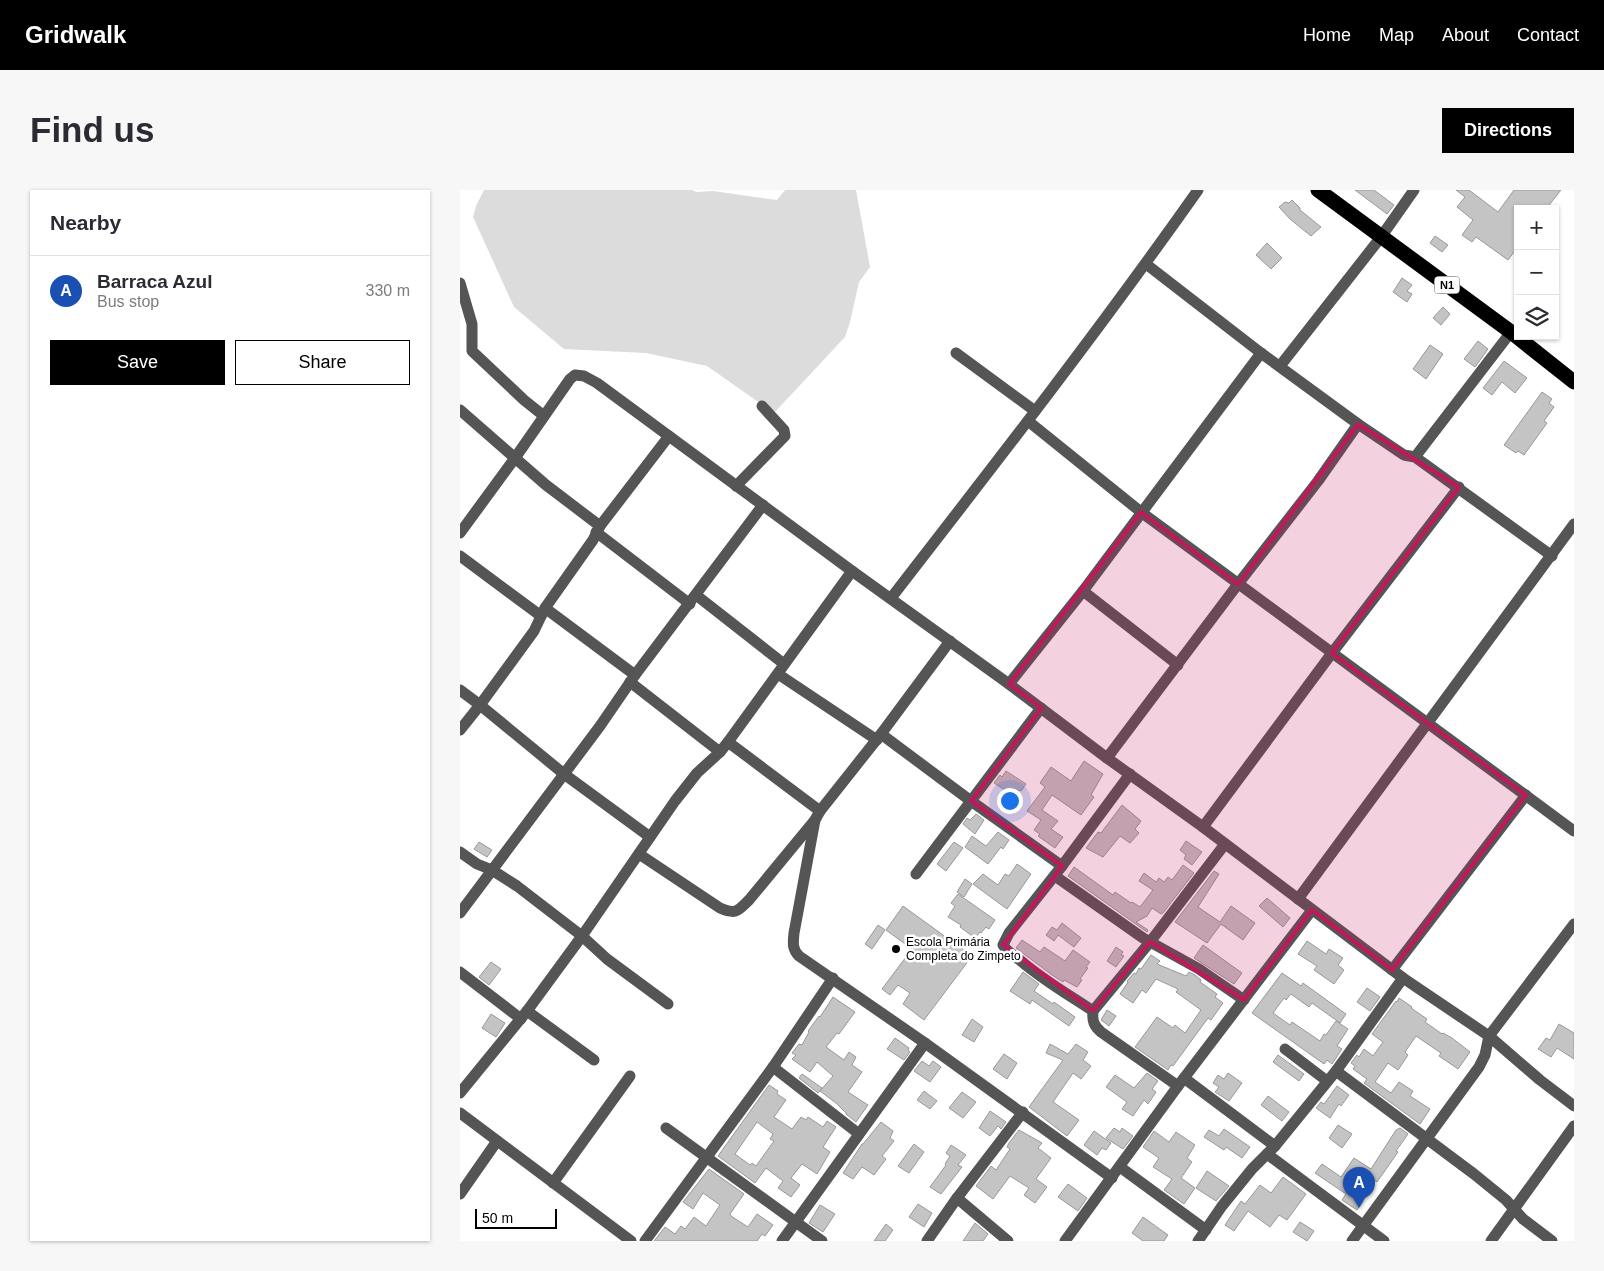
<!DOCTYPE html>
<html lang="en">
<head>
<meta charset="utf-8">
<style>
  :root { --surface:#fff; --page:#f7f7f7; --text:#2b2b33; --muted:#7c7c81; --line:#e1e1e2; --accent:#000 }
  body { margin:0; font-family:Arial,sans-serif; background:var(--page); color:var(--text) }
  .controls { position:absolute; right:15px; top:15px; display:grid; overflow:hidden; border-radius:0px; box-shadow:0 1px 4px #0004 }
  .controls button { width:45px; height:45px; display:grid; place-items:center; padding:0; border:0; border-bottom:1px solid var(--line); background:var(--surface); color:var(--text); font:25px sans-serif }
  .scale { position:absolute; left:15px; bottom:12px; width:82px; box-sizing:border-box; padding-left:5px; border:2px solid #000; border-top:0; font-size:14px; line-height:18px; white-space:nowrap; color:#000; -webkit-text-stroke:4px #fff; paint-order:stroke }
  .you { position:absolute; left:549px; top:610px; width:18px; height:18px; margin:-12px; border:4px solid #fff; border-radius:50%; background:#1a73e8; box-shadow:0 0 0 8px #1a73e833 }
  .badge { display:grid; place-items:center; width:32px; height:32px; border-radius:50%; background:var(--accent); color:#fff; font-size:16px; font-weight:700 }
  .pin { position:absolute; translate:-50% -41px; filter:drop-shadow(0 1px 2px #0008) }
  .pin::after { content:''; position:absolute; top:26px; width:18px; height:15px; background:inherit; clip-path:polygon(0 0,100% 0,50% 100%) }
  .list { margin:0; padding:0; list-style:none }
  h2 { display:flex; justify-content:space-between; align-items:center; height:65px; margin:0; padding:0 20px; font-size:21px }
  h2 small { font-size:16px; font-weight:400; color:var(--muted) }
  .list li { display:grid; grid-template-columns:32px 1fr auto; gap:15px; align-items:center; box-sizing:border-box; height:70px; padding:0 20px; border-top:1px solid var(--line) }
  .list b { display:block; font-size:19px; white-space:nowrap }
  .list p { margin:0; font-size:16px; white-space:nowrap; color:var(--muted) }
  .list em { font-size:16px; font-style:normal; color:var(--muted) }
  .actions { display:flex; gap:10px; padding:15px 20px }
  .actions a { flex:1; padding:11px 0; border:1px solid var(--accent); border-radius:0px; text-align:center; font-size:18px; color:var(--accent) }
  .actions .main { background:var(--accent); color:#fff }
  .icon { flex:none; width:28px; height:28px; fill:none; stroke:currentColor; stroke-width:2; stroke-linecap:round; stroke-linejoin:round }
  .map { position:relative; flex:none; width:1114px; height:1051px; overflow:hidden; border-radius:0px }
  header { display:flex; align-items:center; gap:30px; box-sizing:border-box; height:70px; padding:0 25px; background:var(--accent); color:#fff }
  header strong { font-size:24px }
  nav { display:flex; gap:28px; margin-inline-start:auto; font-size:18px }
  .intro { display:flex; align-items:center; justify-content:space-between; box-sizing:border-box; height:120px; padding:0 30px }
  h1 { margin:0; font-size:35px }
  .button { padding:12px 22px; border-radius:0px; background:var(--accent); color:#fff; font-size:18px; font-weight:700 }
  main { display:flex; gap:30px; padding:0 30px }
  aside { flex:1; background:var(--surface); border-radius:0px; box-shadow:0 1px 4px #0004 }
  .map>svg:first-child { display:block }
</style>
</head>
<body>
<header>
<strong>Gridwalk</strong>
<nav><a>Home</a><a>Map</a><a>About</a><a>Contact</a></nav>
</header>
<div class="intro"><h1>Find us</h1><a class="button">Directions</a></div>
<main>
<aside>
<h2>Nearby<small></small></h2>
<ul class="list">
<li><span class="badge" style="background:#1a4fb4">A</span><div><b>Barraca Azul</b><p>Bus stop</p></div><em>330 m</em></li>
</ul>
<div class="actions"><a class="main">Save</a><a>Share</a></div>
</aside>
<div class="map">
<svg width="1114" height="1051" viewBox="0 0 1114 1051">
  <rect width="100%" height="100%" fill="#fff"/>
  <path fill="#dcdcdc" d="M24 0H232L236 2 253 1 317 10 325 0H396L410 77 399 92 390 132 385 147 314 223 247 176 186 163 104 159 54 117 13 27 16 16Z"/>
  <g fill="#c4c4c4" stroke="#999" fill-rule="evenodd">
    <path d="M895 0H914L934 15 927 24Z"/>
    <path d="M996 0H1009L1038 22 1054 0H1101L1086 19H1058V57L1048 70 1016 47 1012 52 1002 45 1013 30 997 17 1005 7Z"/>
    <path d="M832 10 840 18V20L861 37 851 46 830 29 819 17 825 12 829 13Z"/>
    <path d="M975 46 988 55 982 62 970 53Z"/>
    <path d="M807 53 822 68 811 79 796 65Z"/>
    <path d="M942 88 952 95 947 101 952 104 947 112 933 102Z"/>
    <path d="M983 117 990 124 981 135 973 128Z"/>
    <path d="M1018 151 1028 159 1015 177 1004 169Z"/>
    <path d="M970 155 983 164 966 189 953 179Z"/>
    <path d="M1044 171 1067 188 1055 203 1042 192 1032 205 1023 198Z"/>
    <path d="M1082 202 1092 209 1089 213 1094 217 1084 231 1087 233 1064 265 1058 261 1056 263 1044 255Z"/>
    <path d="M624 571 643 584 631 605 634 607 621 625 592 605 582 620 598 631 591 639 603 647 595 658 578 646 580 644 574 640 581 630 567 621 585 597 580 593 591 577 611 591Z"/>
    <path d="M546 581 566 594 561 601 559 600 554 606 534 593 540 585 542 587Z"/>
    <path d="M662 615 681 631 675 639 679 643 670 653 660 646 643 667 626 658 638 642 641 643Z"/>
    <path d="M516 624 524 630 515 644 503 634 507 628 510 630Z"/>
    <path d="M538 642 549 650 543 659 541 657 528 674 505 657 512 646 526 656Z"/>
    <path d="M726 651 742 662 732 675 724 669 726 665 720 660Z"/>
    <path d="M19 652 32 660 27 667 14 659Z"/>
    <path d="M494 652 503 658 486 681 477 674Z"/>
    <path d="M557 674 571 684 547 719 513 694 523 684 538 695 545 684 549 686Z"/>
    <path d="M723 675 734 683 703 723 701 724 692 718 687 726 676 732 688 740 687 742 608 686 614 677 653 705 655 702 671 713 672 712 680 717 693 700 679 691 684 683 696 692 699 688 704 692 708 687 712 690Z"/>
    <path d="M754 681 759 684 738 717 760 732 771 716 795 733 783 750 761 734 747 753 715 732Z"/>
    <path d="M505 689 512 694 504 707 497 702Z"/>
    <path d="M498 704 535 730 529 739 526 737 521 743 520 742 515 748 500 737 501 735 488 727 495 716 491 713Z"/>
    <path d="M807 708 830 728 823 737 799 716Z"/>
    <path d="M443 716 512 766 464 830 443 814 450 803 438 795 430 805 422 799 452 759 426 740Z"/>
    <path d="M602 733 621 748 614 757 598 745 594 751 586 745 592 737 597 740Z"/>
    <path d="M418 735 425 740 412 759 405 754Z"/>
    <path d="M562 750 580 762 584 757 605 771 613 760 630 772 626 777 628 778 620 789 622 790 617 797 604 790 603 792 592 785 556 758Z"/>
    <path d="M847 751 866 764 869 759 883 768 878 775 884 780 874 794 854 780 857 776 838 764Z"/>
    <path d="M743 755 782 783 774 794 734 768Z"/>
    <path d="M656 757 663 762 661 765 664 766 656 777 647 771Z"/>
    <path d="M691 765 700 771 697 774 726 786 729 782 735 785 741 790 740 792 757 804 755 807 763 813 751 830 748 828 713 876 711 875 708 880 675 857 697 827 713 838 715 835 725 843 741 820 716 802 718 799 696 789 686 803 682 800 673 813 660 804 668 792 667 791 674 783 676 784 679 778 681 779Z"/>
    <path d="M31 772 41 779 29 795 19 787Z"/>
    <path d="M563 782 579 794 574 801 593 814 594 812 615 827 609 836 572 810 570 814 550 801Z"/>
    <path d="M822 783 841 796 843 793 886 824 880 833 852 813 849 817 831 804 826 810 824 808 813 823 830 835 832 832 860 851 864 844 866 845 876 831 888 839 877 856 882 859 872 874 867 870 864 874 792 823Z"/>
    <path d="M907 798 920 807 910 821 897 812Z"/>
    <path d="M373 807 395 822 379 844 377 843 366 857 384 870 389 862 396 867 392 875 402 882 388 902 408 915 396 932 386 924V923L376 913 360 901 373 886 357 872 350 882 332 869 336 865 332 863 339 854 342 855 349 842 348 841 359 826 360 827Z"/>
    <path d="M939 808 952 817 951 818 967 829 965 832 982 844 983 843 992 848 1010 862 998 879 979 866 981 863 956 846 945 862 948 865 938 880 928 873 915 892 931 903 939 892 953 901 950 906 970 919 960 934 904 893 907 889 893 879 895 876 891 873 897 865 899 867 904 859 913 866 923 852 912 844 936 811 937 812Z"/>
    <path d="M647 820 656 826 649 836 641 830Z"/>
    <path d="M31 824 45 833 36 847 22 838Z"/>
    <path d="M512 829 523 837 514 852 502 845Z"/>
    <path d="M1099 834 1114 843V869L1097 858 1091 867 1078 859 1086 848 1090 850Z"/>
    <path d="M435 848 449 858 448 860 450 862 444 870 427 859Z"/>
    <path d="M590 854 608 864 616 854 628 862 623 870 631 876 621 889 613 883 593 912 619 930 607 946 569 917 603 870 586 863Z"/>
    <path d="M544 864 557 873 547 889 533 879Z"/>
    <path d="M818 865 844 884 839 891 813 872Z"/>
    <path d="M462 871 469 876 473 871 481 877 470 892 454 881Z"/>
    <path d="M687 883 698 891 692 899 696 902 688 914 684 910 673 926 662 919 667 912 646 897 655 885 674 898Z"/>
    <path d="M768 883 782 893 769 911 755 902 759 897 753 893 758 885 764 889Z"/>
    <path d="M342 884 362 898 358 903 339 888Z"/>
    <path d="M309 895 318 901 317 904 326 910 314 927 332 939 341 927 346 930 348 927 363 937 367 931 376 937 363 957 370 962 357 984 342 974 331 988 340 995 331 1007 318 998 323 991 306 978 295 993 258 966ZM297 932 313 944 310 949 314 951 296 976 292 973 290 975 275 964Z"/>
    <path d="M877 896 889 905 881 916 879 914 870 928 856 918 861 912 864 914Z"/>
    <path d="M464 901 477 911 470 919 457 910Z"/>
    <path d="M502 902 516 912 503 928 489 918Z"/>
    <path d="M808 906 829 922 822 931 801 915Z"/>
    <path d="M530 921 546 932 541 939 538 936 530 946 519 938Z"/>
    <path d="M421 932 433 941 430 948 434 951 422 966 426 969 414 985 402 977 393 989 383 983 402 954H403Z"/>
    <path d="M878 935 892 944 882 958 869 948Z"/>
    <path d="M654 938 660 942 662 938 673 946 663 959 646 948Z"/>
    <path d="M940 938 948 944 936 961 938 962 917 992 907 985 910 981 894 1004 903 1011 897 1020 882 1010 886 1004 855 983 862 974 881 987 894 968 911 979 936 940Z"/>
    <path d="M764 939 790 957 782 968 766 957 764 960 744 947 749 940 759 946Z"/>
    <path d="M559 940 582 953 578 958 591 968 576 989 587 997 575 1013 564 1005 569 998 550 986 533 1009 516 996 531 976 536 980 550 959 547 957 549 953Z"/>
    <path d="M634 941 651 953 646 960 642 958 637 965 624 955Z"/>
    <path d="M694 941 709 952 716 942 735 955 727 968 732 972 721 988 735 998 724 1014 704 1000 712 989 693 977 699 968 683 957Z"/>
    <path d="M454 954 464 962 449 983 438 976Z"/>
    <path d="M491 955 506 965 498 975 502 977 481 1004 470 997 486 975 485 974 490 966 486 963Z"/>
    <path d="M249 979 284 1004 270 1024 271 1026 288 1037 297 1024 313 1035 305 1046 302 1044 297 1051H194L205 1037 215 1044 221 1036 225 1039 234 1027 246 1036 260 1015 243 1003 233 1019 223 1012Z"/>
    <path d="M747 981 769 996 756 1011 736 998Z"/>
    <path d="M823 987 846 1004 827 1030 819 1025 810 1037 788 1021 774 1041 765 1035 781 1011 785 1014 800 995 811 1003Z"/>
    <path d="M608 994 627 1008 618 1021 598 1007Z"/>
    <path d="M458 1014 472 1023 464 1037 449 1027Z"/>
    <path d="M360 1015 375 1024 363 1042 349 1033Z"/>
    <path d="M683 1027 708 1045 704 1051H683L672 1043Z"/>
    <path d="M840 1032 854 1041 847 1051 833 1042Z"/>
    <path d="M515 1033 528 1044 523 1051H503Z"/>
    <path d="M426 1034 433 1040 425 1051H414Z"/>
  </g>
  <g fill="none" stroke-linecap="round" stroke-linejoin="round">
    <g stroke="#555" stroke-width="11">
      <path d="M686 74 801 163 898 234 944 265 955 267 1092 366"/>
      <path d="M0 93 12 134V161L64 210 84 226"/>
      <path d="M496 163 575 221"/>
      <path d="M820 176 921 47 954 0"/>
      <path d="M0 220 86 295 140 336"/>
      <path d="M568 231 681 322 1114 641"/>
      <path d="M955 267 1051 142"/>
      <path d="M276 296 325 246 324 240 302 216"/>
      <path d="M136 342 230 414"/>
      <path d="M0 343 55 268 110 189 115 185 124 186 137 193 392 381 549 494 647 568 743 637 943 788 1029 846 1080 890 1114 916"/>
      <path d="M0 366 81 426"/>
      <path d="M623 401 718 475"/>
      <path d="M236 405 324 474"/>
      <path d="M431 408C535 274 640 139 738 0"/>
      <path d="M85 418 175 485"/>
      <path d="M490 451 421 544 360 621 355 630 334 743C333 753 332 759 339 766L465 853 652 988"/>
      <path d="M318 484 417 550"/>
      <path d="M170 492 260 562"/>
      <path d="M549 494 623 401 801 163"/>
      <path d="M0 500 20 515 104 584 190 647"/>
      <path d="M0 540 20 515 74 441 85 418 133 350 140 336 209 246"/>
      <path d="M421 544 511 611 602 676"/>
      <path d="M268 552 360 621"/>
      <path d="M647 568 778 394 858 291 898 234"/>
      <path d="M670 584 602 676 549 743 543 755C547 762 555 766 561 771 583 790 609 805 633 821 632 831 634 836 641 842L718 896"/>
      <path d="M743 637 872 463 999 297"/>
      <path d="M0 662 17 674 32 680 57 696 122 746 147 769 208 814"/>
      <path d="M179 664 260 718C276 725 278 721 289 710L355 630"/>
      <path d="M456 684 581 518"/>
      <path d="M595 686 683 748 739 779 784 810"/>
      <path d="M838 709 1114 334"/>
      <path d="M0 723 140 536 175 485 303 315"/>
      <path d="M932 780 1066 605"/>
      <path d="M0 782 61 829"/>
      <path d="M67 821 134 870"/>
      <path d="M633 821 690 752 765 654"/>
      <path d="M825 859 867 891"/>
      <path d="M313 877 399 944"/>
      <path d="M876 881 1014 984 1046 1010 1063 1029 1092 1051"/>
      <path d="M724 888 815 956"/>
      <path d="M0 903 67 821 122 746 215 611 237 583 260 562 268 552 392 381"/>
      <path d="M0 923 171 1051"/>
      <path d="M206 938 362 1051"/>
      <path d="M807 964 924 1051"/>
      <path d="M660 977 746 1040"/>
      <path d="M93 993 170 886"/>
      <path d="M0 1004 37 951"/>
      <path d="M497 1008 548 1051"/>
      <path d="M185 1051 313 877 373 788"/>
      <path d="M322 1051 465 853"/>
      <path d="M467 1051 497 1008 563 922"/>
      <path d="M605 1051 718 896 852 720"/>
      <path d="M738 1051 762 1016 792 979 815 956 876 881 943 788"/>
      <path d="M892 1051 1019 877 1025 865 1029 846 1114 734"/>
      <path d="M1031 1051 1114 936"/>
    </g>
    <path stroke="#000" stroke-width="15" d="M858 0 1051 142 1114 192"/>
  </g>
  <path fill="#c2185b" fill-opacity="0.2" stroke="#c2185b" stroke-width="4" stroke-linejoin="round" d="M898 234 999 297 872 463 1066 605 932 780 852 720 784 810 690 752 633 821 543 755 602 676 511 611 581 518 549 494 681 322 778 394Z"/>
  <circle fill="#000" stroke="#fff" stroke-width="2" cx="436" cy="759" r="5"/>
  <g text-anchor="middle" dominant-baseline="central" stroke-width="5" stroke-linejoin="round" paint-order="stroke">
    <rect fill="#fff" stroke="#4c4c4c" stroke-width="1" x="974.5" y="86.5" width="25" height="17" rx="4"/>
    <g font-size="11" font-weight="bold" fill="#000">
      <text x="987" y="95">N1</text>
    </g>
    <g font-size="12" fill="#000" stroke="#fff" text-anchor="start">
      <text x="446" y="752">Escola Primária<tspan x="446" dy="14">Completa do Zimpeto</tspan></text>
    </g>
  </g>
</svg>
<div class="controls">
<button>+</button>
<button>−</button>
<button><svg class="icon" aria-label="layers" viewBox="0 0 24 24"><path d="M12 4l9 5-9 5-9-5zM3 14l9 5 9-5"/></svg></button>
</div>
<div class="scale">50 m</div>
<div class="you"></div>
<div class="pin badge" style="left:899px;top:1018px;background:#1a4fb4">A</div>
</div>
</main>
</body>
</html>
